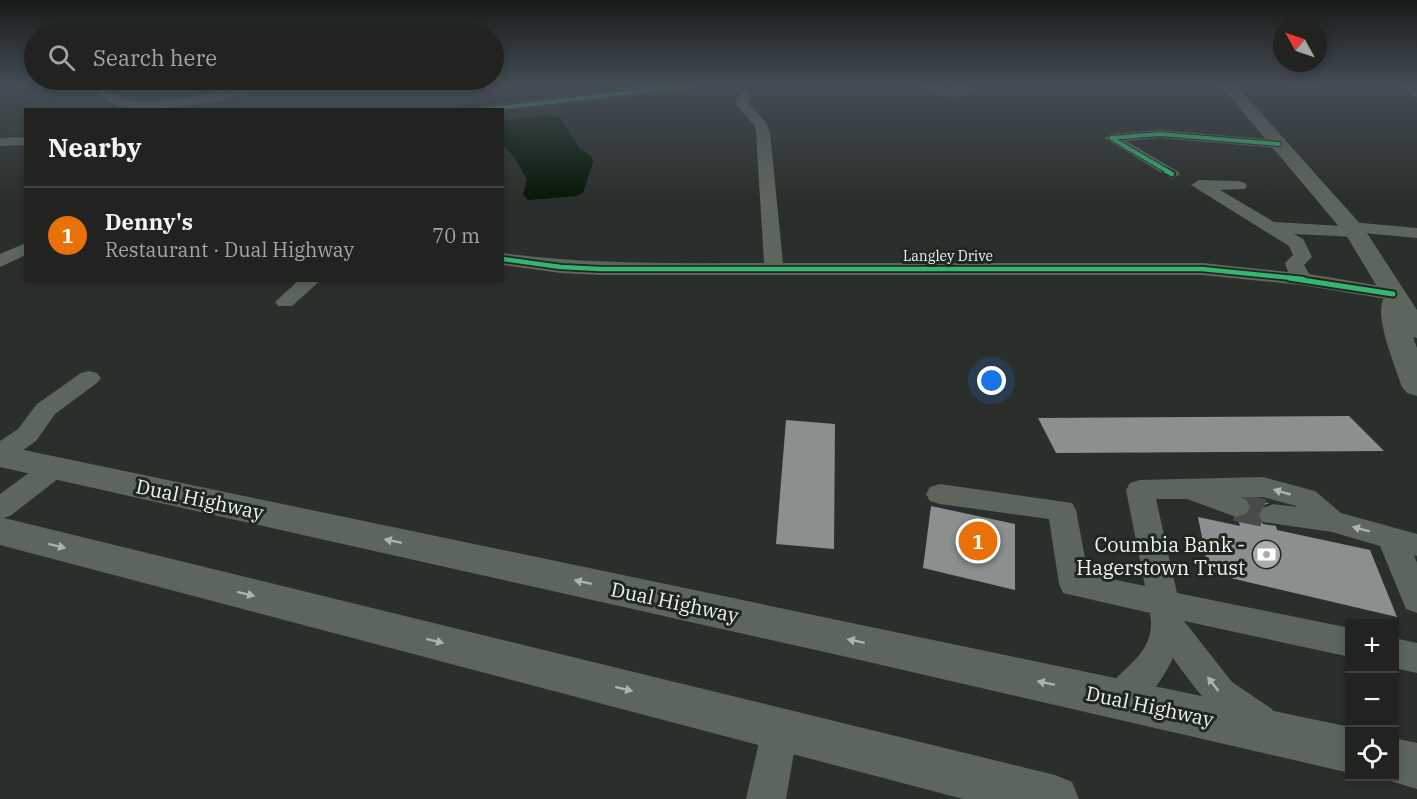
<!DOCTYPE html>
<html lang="en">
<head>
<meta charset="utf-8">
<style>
  :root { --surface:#202320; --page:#2d2f2d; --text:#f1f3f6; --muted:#a2a4a5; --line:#3d403e; --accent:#8c9099 }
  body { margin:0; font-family:"IBM Plex Serif",serif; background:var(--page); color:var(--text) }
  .controls { position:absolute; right:18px; bottom:18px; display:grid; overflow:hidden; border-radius:0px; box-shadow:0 3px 9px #0003 }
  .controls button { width:54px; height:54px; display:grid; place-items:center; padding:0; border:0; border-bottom:2px solid var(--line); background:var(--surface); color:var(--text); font:30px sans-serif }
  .compass { position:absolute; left:1273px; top:18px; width:54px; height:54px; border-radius:50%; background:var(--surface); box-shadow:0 3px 9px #0003; rotate:310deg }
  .you { position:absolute; left:992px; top:381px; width:21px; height:21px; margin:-15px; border:4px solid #fff; border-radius:50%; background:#1a73e8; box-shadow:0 0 0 9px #1a73e833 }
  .badge { display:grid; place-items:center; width:39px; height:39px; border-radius:50%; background:var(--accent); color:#fff; font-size:20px; font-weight:700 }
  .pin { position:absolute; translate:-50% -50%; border:3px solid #fff; box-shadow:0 2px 6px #0006 }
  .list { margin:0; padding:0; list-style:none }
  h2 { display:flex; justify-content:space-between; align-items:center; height:78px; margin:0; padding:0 24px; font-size:26px }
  h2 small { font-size:20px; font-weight:400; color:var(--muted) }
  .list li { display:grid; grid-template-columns:39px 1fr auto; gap:18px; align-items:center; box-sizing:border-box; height:96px; padding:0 24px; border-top:2px solid var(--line) }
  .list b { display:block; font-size:22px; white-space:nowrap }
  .list p { margin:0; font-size:20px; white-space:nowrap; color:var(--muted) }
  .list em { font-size:20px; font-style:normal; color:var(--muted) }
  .icon { flex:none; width:33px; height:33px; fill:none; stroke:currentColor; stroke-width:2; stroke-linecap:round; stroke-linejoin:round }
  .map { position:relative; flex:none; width:1417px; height:799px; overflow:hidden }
  .search { position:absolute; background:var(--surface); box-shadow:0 3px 9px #0003; left:24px; top:24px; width:480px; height:66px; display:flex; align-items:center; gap:15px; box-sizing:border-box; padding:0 21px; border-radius:33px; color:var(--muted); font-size:22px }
  .panel { position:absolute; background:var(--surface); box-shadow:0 3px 9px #0003; left:24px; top:108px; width:480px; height:174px; border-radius:0px }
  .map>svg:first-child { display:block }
</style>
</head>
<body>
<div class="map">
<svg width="1417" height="799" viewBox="0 0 1417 799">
  <rect width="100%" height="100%" fill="#2b2f2b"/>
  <path fill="#2c382d" d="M0 86H480L487 97 477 106 436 110H26L25 135 0 136Z"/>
  <path fill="#071909" d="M549 115 560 118 580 149 591 156 593 162 583 193 576 196 528 200 523 194 527 179 514 157 503 145V121Z"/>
  <g fill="#8c8f8f">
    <path d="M1349 416 1384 451 1056 453 1038 418Z"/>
    <path d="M786 420 835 424 834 549 776 544Z"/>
    <path d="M1248 499 1269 503 1261 507 1257 514 1263 524 1276 526 1277 530 1370 550 1397 617 1209 573 1198 517 1240 526 1238 519 1247 516 1252 508Z"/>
    <path d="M931 506 1015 524V590L923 568Z"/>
  </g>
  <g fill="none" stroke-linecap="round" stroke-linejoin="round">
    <path stroke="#484c48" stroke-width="28" stroke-dasharray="28 14" stroke-linecap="butt" d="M1236 507 1273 515"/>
    <g fill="#5d665d" fill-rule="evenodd">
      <path d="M94 86C111 86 109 92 122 98 131 103 141 103 150 102 187 102 223 86 260 86 240 103 145 114 119 106 109 103 101 95 94 86Z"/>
      <path d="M649 86H689L683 90 502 111V110H476L482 106Z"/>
      <path d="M924 86 955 89 953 86H966L970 91C958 101 935 97 924 86Z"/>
      <path d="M1406 86H1417V97L1413 96Z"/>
      <path d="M745 90 751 94 748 103 765 121 770 132 783 263H1202L1288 272 1285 263 1293 255 1289 246 1191 185 1199 180 1239 181 1245 183 1247 186 1245 189 1220 190 1274 222 1342 226 1350 222 1417 228V238L1363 233 1355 237 1294 234 1303 239 1312 257 1304 265 1309 274 1393 288 1400 290 1403 294 1400 298 1393 300 1301 285 1202 275H600L561 273 502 265V253C591 265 675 263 764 263L756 132 754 125 735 103 741 91Z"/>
      <path d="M1160 130 1279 140 1286 144 1279 148 1160 138 1126 141 1177 171 1180 174 1172 179 1104 138 1111 134Z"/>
      <path d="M26 137V145L0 146V138Z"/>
      <path d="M26 243V255L0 267V254Z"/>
      <path d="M299 280H321L292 306H278L275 302Z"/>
      <path d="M89 371 97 373 101 378 97 383 55 414 36 441 9 460 0 463V441L18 429 37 404 81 373Z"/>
      <path d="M54 459 63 461 67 468 63 475 10 516 0 519V494L45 461Z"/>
      <path d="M1263 477 1315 491 1341 513 1417 534V556L1414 555 1417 563V613L1406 609 1380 546 1332 532 1263 522 1259 515 1263 508 1273 504 1297 507 1296 506 1263 497H1240L1246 500 1250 507 1246 514 1236 517 1187 499H1156L1177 593 1350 628V657L1184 621 1232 682 1272 709 1277 721 1272 733 1259 738C1219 723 1197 691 1173 658 1161 683 1145 705 1119 715L1107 711 1101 699C1116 667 1158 658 1150 613L1063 593 1059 584 1049 519 940 504 930 501 926 494 930 487 940 484 1072 503 1076 510 1088 574 1145 586 1126 490 1130 483 1140 480Z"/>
      <path d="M1394 638 1417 643V673L1394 668Z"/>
      <path d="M780 712 793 717 798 729 786 799H746L762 729 767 717Z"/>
    </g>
    <g fill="#5d665d" fill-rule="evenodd">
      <path d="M1221 86H1237L1363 227 1417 310V338L1413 337 1417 348V396L1407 393 1402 387C1396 368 1373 315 1384 298L1346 235Z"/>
      <path d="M0 445 1350 727V773L847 657 0 467Z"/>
      <path d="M0 517 1055 775 1072 782 1079 799H963L0 545Z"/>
      <path d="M1394 738 1417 743V789L1377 777 1394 776Z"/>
    </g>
    <defs>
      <g id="cycleway-far2">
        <path d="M482 110 683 86"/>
        <path d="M1169 172 1111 138 1160 134 1279 144"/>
      </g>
      <g id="cycleway-far1">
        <path d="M1166 171 1172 174"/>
        <path d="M502 259 561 267 600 269H1202L1303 279"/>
      </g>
      <path id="cycleway" d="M1289 278 1393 294"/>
    </defs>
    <use href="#cycleway-far2" stroke="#1f2720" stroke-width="6"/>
    <use href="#cycleway-far1" stroke="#1f2720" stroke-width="8"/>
    <use href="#cycleway" stroke="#1f2720" stroke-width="9"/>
    <use href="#cycleway-far2" stroke="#33b770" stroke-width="4"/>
    <use href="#cycleway-far1" stroke="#33b770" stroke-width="4.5"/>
    <use href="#cycleway" stroke="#33b770" stroke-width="5"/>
  </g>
  <defs><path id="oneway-solid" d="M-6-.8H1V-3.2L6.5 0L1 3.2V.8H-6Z" transform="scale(1.5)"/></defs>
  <g fill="#adb4ad">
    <use href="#oneway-solid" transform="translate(1282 492) rotate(-164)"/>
    <use href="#oneway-solid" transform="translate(1361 529) rotate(-165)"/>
    <use href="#oneway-solid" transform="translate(393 541) rotate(-168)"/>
    <use href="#oneway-solid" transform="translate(57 546) rotate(14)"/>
    <use href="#oneway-solid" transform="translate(583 582) rotate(-168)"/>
    <use href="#oneway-solid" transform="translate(246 594) rotate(14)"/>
    <use href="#oneway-solid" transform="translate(435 641) rotate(14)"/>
    <use href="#oneway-solid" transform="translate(856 641) rotate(-168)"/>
    <use href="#oneway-solid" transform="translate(1046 683) rotate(-168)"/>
    <use href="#oneway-solid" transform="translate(1213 684) rotate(-128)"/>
    <use href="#oneway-solid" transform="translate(624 689) rotate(14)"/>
  </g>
  <linearGradient id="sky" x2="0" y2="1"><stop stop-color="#181a18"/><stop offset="0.43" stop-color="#444d55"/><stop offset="1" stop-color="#444d55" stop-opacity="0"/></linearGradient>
  <rect width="1417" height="198" fill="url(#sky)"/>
  <defs>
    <symbol id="bank-disc" viewBox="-11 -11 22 22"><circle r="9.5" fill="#aaaeaa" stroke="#1f2720"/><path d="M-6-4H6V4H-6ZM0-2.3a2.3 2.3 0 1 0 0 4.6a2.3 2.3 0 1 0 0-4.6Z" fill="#fff"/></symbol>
  </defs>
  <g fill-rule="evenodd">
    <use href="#bank-disc" x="1250" y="538" width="33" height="33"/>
  </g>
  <g text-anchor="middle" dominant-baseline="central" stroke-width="6" stroke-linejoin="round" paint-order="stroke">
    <g font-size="14" fill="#eef3ee" stroke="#1f2720">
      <text x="948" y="256">Langley Drive</text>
    </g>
    <g font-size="20" fill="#eef3ee" stroke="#1f2720">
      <text transform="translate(200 499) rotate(12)">Dual Highway</text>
      <text transform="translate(675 602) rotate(12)">Dual Highway</text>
      <text transform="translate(1150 706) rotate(12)">Dual Highway</text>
    </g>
    <g font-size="20" fill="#eef3ee" stroke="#1f2720" text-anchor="end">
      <text x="1245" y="544">Coumbia Bank -<tspan x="1245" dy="23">Hagerstown Trust</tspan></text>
    </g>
  </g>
</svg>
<div class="controls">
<button>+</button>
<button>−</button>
<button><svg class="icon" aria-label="locate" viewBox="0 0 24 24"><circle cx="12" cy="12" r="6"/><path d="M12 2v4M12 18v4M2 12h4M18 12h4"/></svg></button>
</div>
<svg class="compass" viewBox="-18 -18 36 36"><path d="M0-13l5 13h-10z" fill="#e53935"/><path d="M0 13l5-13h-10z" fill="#a2a4a5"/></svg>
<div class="you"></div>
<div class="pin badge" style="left:978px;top:541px;background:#e8710a">1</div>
<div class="search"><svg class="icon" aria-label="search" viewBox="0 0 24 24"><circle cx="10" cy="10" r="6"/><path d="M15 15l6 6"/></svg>Search here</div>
<section class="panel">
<h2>Nearby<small></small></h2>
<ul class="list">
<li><span class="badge" style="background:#e8710a">1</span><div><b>Denny's</b><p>Restaurant · Dual Highway</p></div><em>70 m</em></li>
</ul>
</section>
</div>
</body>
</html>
